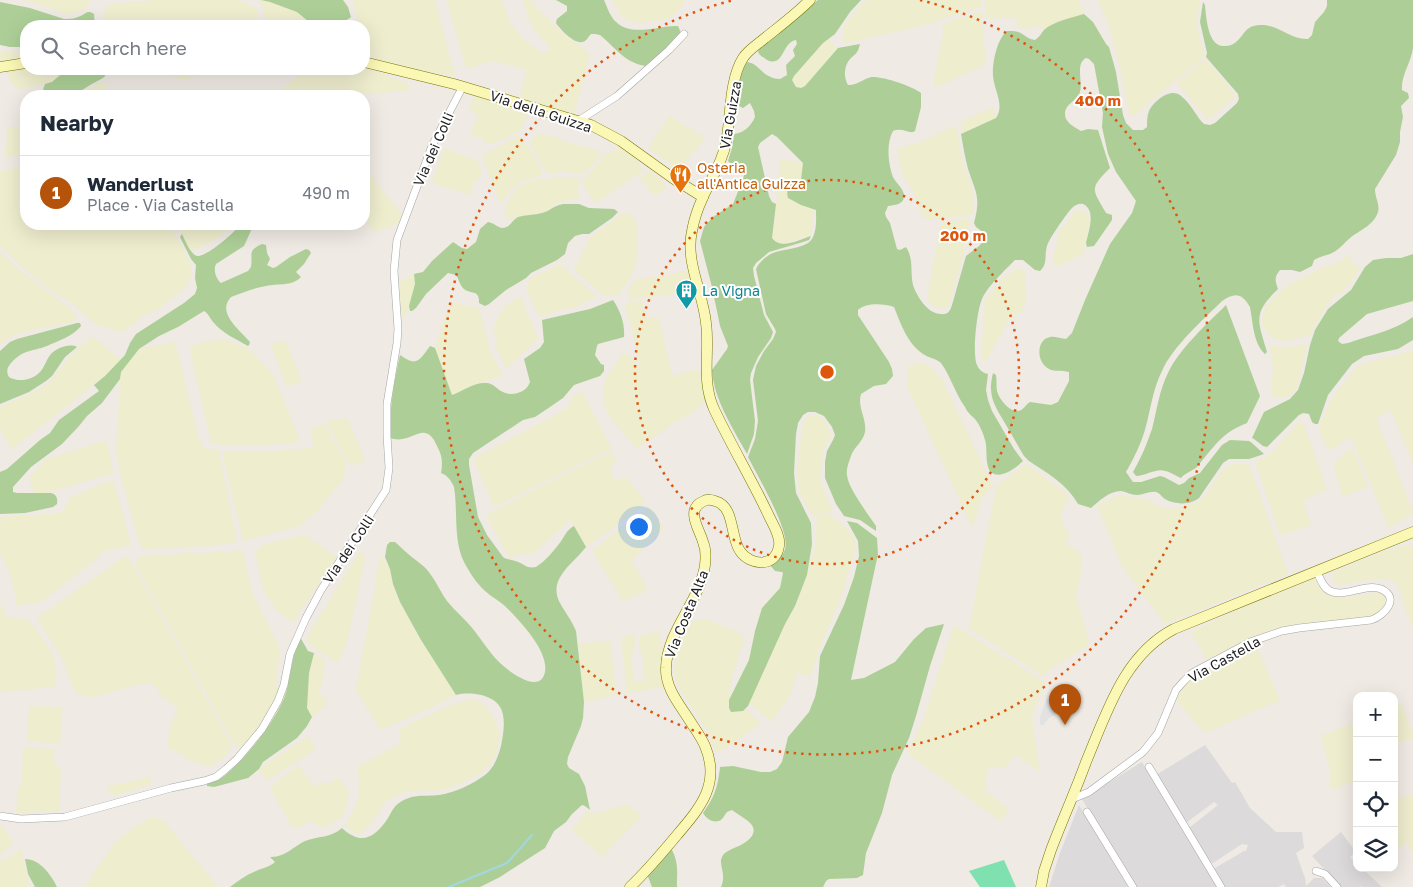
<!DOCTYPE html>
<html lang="en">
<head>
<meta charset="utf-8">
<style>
  :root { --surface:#fff; --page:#f6f6f7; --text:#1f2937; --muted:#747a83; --line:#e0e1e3; --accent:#b45309 }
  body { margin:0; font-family:"Golos Text",sans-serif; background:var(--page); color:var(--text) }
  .controls { position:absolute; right:15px; bottom:15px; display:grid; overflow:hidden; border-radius:10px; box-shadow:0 5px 20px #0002 }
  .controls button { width:45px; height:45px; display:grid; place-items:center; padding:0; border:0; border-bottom:1px solid var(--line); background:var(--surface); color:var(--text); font:25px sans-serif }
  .you { position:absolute; left:638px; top:526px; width:18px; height:18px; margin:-12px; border:4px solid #fff; border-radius:50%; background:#1a73e8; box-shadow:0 0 0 8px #1a73e833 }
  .badge { display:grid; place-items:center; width:32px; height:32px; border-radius:50%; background:var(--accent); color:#fff; font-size:16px; font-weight:700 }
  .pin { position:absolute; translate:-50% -41px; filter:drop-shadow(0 1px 2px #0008) }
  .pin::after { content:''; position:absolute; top:26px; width:18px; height:15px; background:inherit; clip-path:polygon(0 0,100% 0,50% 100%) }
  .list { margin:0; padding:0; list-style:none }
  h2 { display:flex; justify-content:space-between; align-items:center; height:65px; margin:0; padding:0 20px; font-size:21px }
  h2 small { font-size:16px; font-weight:400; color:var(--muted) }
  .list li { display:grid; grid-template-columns:32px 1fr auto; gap:15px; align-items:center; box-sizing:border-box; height:75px; padding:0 20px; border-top:1px solid var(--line) }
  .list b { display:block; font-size:19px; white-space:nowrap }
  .list p { margin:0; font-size:16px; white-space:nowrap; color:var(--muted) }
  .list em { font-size:16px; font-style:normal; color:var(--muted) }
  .icon { flex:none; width:28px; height:28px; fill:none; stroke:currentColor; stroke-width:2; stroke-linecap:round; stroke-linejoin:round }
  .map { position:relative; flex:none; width:1413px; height:887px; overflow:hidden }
  .search { position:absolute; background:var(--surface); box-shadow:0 5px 20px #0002; left:20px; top:20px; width:350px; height:55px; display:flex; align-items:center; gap:12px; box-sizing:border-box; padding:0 18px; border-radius:20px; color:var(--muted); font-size:19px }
  .panel { position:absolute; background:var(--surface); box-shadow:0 5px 20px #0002; left:20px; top:90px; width:350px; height:140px; border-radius:20px }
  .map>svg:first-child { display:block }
</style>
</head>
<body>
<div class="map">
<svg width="1413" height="887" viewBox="0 0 1413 887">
  <rect width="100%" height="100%" fill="#efeae3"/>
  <g fill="#dcdadb">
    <path d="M1205 745 1232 783 1235 782 1250 808 1276 832H1302L1304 848 1296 853 1305 878 1306 886 1314 878H1322L1331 887H1286L1284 884 1278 887H1225L1215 871V868L1244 851H1246L1248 845 1242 844 1213 863 1209 862 1189 828 1218 805 1214 802 1186 823 1156 775Z"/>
    <path d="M1142 762 1157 788 1218 887H1135L1108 843 1082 799Z"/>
    <path d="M1079 805 1128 887H1049L1060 853Z"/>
    <path d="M1341 832 1356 852 1350 857 1357 864V868H1362L1382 887H1363L1361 886 1360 887H1341L1312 856Z"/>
  </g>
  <g fill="#eeedce">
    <path d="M23 0H90L88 6 81 11 70 14 60 12 32 2Z"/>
    <path d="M153 0H239L257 9 259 26H107L101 22 108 5Z"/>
    <path d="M259 0 270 2 297 12 314 26H266L264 12Z"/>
    <path d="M354 0H435L455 76 396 67 373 59 364 37V26H360L353 1Z"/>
    <path d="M447 0H501L511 24 522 38 543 54 551 49 537 33 530 22 523 0H530L560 31 590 54 574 114 520 99 526 69 492 61 466 69Z"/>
    <path d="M612 0H685L682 6 673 15 667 19 640 23 630 21 622 17Z"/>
    <path d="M867 0H981V7L945 18 937 22 860 40 844 43 843 28 858 8Z"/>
    <path d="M985 0H1078L1083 9 1084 14 1050 26 1043 30 1040 26H1037L1026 29 1019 28 1017 25V19L1014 17 990 19 986 18Z"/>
    <path d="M1098 0H1200L1197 22 1198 32 1204 53 1203 58 1133 116 1130 115 1129 112 1121 73 1110 28Z"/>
    <path d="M981 12 986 64 935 88 934 78 944 31 942 25 947 22Z"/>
    <path d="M827 39 838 48 805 86 801 88 796 87 792 80 794 76Z"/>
    <path d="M0 51 10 52 26 51V60L0 64Z"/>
    <path d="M1205 59 1236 96 1208 120 1177 83Z"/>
    <path d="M26 66V69H67L52 82 47 84 16 89 4 69Z"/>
    <path d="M157 69H201L190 78 187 79H181L163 73Z"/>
    <path d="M308 69H366L382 73 391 78 406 82 411 90 374 94 359 93 352 96H276L281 89Z"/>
    <path d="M104 83 107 85 104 96H77L97 84Z"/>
    <path d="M474 95 531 111 519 131 514 134 493 144H484L485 140 470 135 478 115 470 110Z"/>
    <path d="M993 107 996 118 961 134V122Z"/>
    <path d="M670 115 688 129 689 127 705 138 679 170 648 148Z"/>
    <path d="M956 125 964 168 971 183 974 197V212L968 217 960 216 935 220H926L923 216 912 189 906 181 902 172 899 162 898 150 901 148 923 141Z"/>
    <path d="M26 126V155L5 157 8 127Z"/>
    <path d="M538 133 564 140 566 142 602 152 590 168 581 174 562 171 554 174H551L546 172 529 142Z"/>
    <path d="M519 135 535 157 543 174 533 179H526L511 188 505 199 500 203 482 156Z"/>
    <path d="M444 148 461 155 477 160 482 170 478 181H475L470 195 432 183Z"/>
    <path d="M617 148 621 149 635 156 643 171 595 203 582 182 606 154Z"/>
    <path d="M780 159 803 163 801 180 792 201 813 209 811 236 783 244H778L774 241 772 238 776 209Z"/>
    <path d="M26 166V224H169L184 250 191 266V276L187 286 158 309 141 317 135 324 122 332 95 324 74 305 48 288 25 269 0 246V172L9 169Z"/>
    <path d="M364 167 402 215 400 222 382 230 376 231 373 230 364 220Z"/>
    <path d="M651 169 667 188 655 196 639 178Z"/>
    <path d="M580 177 578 188 579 198 555 203V206L546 212 541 213 510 219 505 216 506 206 517 187 528 182 552 178Z"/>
    <path d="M1081 210 1085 211 1090 221 1083 254 1061 265H1054L1053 258 1059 232 1070 219 1074 211Z"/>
    <path d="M621 214H628L635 219 637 228 638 255 633 271 627 283 620 293 616 296 606 295 602 294 574 270 589 239 599 231 609 224Z"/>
    <path d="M962 220H970L961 263 949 306 944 309 935 307 928 302 927 299 940 227 942 223Z"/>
    <path d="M175 224H233L229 229 216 239 201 247 191 251Z"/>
    <path d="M0 252 22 272 71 309 76 314 75 320 72 322 15 334 0 344Z"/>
    <path d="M1347 255 1360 269 1349 285 1340 295 1337 293 1327 305 1310 335 1285 341 1278 340 1269 335 1263 328 1262 320 1265 307 1272 299 1285 287 1317 270 1338 263Z"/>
    <path d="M560 264 597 297 575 307 563 309 540 317 527 292 529 279Z"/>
    <path d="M1019 267 1026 276 1025 304 1023 310 1008 321 987 359 984 361 981 360 985 299 1003 278Z"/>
    <path d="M691 269 696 292 628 299 630 288 634 281 638 279 663 276Z"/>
    <path d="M414 274 415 284 414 291 406 316 402 317 398 282Z"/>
    <path d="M521 297 538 339 506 369 495 344 497 340 493 329 500 313 506 306 515 299Z"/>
    <path d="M642 300 647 319 659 317 672 376 693 370 700 371 702 376 707 398 699 407 689 415 671 424 667 428 637 448 615 424 607 412 603 398V392L606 378 624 352 639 366 635 343 625 305 630 302Z"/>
    <path d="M454 302 463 305 479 308 490 351 503 375 476 385 452 395 435 348 445 317Z"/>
    <path d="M93 337 121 360 105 376 12 449 7 442 0 428V407L30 394 48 384 70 357 78 348Z"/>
    <path d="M223 340 230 341 250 350 273 374 300 441 294 443 254 446 222 445 211 443 190 351 194 345 209 341Z"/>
    <path d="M174 342 177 349 199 441 204 448 219 450 237 542 211 546 145 549 141 546 138 539 120 473 116 448 121 372 139 349Z"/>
    <path d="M286 342 302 382 287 386 270 343Z"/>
    <path d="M1307 343 1298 386 1293 393 1287 397 1281 398 1273 397 1271 394 1273 367 1270 346 1284 347 1294 346Z"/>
    <path d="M1413 349V464L1391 410 1376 418 1413 511V514L1389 528 1351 437 1329 451 1320 434V426L1331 399 1356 368 1360 365 1379 359 1396 356Z"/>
    <path d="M917 364H925L930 367 941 378 993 486 981 499 975 522 972 527 908 388 907 368 910 365Z"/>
    <path d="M582 391 612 449 582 463 494 507 473 459 566 409 572 401 573 396Z"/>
    <path d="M815 415 822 418 828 427 831 435 823 451 820 478 821 484 832 510 830 513 826 511H821L818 513 816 517H814L799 492 797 471 803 423 808 416Z"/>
    <path d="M347 418 365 460 361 463 353 465 348 462 328 426 330 420Z"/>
    <path d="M1303 422 1327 489 1303 500 1311 525 1280 535 1255 462 1272 453 1297 423Z"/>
    <path d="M325 424 332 439 344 458 346 470 342 481 317 511 299 526 243 541 222 451H277L310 448 313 447V444L310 429Z"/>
    <path d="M106 440 114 473 43 494H35L31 486 30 477 45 460Z"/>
    <path d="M1353 449 1368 487 1343 497 1333 465 1347 452Z"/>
    <path d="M612 452 616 461 610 467 614 479 619 480 626 477 645 501 640 509 586 547 570 520 534 553 519 554 510 559 486 516 496 510 583 465Z"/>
    <path d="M1026 464 1062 490 1069 497 1061 513V522L1070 535 1065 543 1082 554V565L1076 597 1089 641 1087 646 1049 670 1044 677 969 628 996 489 997 485Z"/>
    <path d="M1234 464H1246L1250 467 1288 574 1165 624 1122 566 1097 505 1120 495 1147 500 1156 505 1164 508 1172 509 1187 506 1195 503 1201 500 1207 493 1225 467Z"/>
    <path d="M110 481 114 482 131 545 107 550 101 553 98 558 41 602 16 606 15 593 8 569 0 552V517L46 514H58L64 510 71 497Z"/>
    <path d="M650 507 663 527 662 531 631 560 646 586V589L644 592 623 601 592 551 638 514Z"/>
    <path d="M825 512 829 514 852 534 855 541V551L840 600 817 654V659L810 677 798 672 789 696 772 722 749 703 785 624 795 606 801 592 812 558 816 541 817 516 819 514Z"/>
    <path d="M304 535 337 557 301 610 294 623 277 611 265 593 262 585 255 553 262 545Z"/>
    <path d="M1407 545 1413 546V629L1404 605 1400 589 1396 583 1390 579H1372L1340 585 1334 582 1332 574 1348 566 1379 553Z"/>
    <path d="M242 549 252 593 278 644 280 651 276 679 280 684 275 682 273 685 281 688 270 713 241 752 231 739 135 564 138 559 141 556 160 554 165 556 188 552 196 554 220 551 225 553Z"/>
    <path d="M360 551 363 554 365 559 351 625 345 648 337 663 318 651 305 640Z"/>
    <path d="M381 555 390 569 393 584 400 603 421 640 456 695 428 709 380 730 356 689 374 594 376 576Z"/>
    <path d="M124 557 129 558 232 746 222 759 210 767 190 760 167 747 171 724 178 708 161 696 158 689 151 683 141 684 93 697 79 695 73 687 63 660 37 618Z"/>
    <path d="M1316 578 1336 596 1348 597 1379 592 1383 593 1387 603 1379 615 1349 620 1307 623 1274 629 1258 634 1207 660 1191 632 1241 608Z"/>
    <path d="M0 603 6 616 12 618 27 619 38 631 52 654 55 663 56 682 53 687 0 692Z"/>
    <path d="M706 619 737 632 744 638 732 677 729 700 736 712 743 711 746 708 760 724 738 740 722 750 716 752 709 734 679 687 675 677 674 667 677 646 689 622Z"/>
    <path d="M954 625 1046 683 1033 711 1032 719 1040 772 1015 754 1005 769 992 766 987 770 985 790 1009 810 1000 821 907 753 924 718Z"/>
    <path d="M660 632 664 687 627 693 621 637 636 634 634 652 631 655 634 682 645 680 642 653 639 652 640 637 648 633Z"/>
    <path d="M610 640 616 695 584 702 578 644Z"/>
    <path d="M1256 645 1280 700 1205 733 1176 700 1177 695 1184 685 1193 677Z"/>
    <path d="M314 653 325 661 321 688H319V691L328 704 312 717 307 708 309 673Z"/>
    <path d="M467 700H474L481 702 487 707 496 722 500 734 496 754 492 762 485 770 476 776 446 790 408 791 396 796 385 802 371 824 359 835 344 826 350 817 358 802 359 781 357 767 401 743 399 729 441 709Z"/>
    <path d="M1402 704 1413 733V738L1394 744V707Z"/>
    <path d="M29 706 62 707 60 744 27 741Z"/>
    <path d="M1357 722V781L1329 790 1330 770 1321 736Z"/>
    <path d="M308 736 316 749 266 781 259 769Z"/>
    <path d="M23 748 55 749 53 763 56 766 61 767 59 811 16 813 18 790 22 783Z"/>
    <path d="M299 765 314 787 323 781 326 786 339 777 349 793 344 814 340 819 324 827 318 826 310 820 302 826 293 829 270 787Z"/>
    <path d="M149 776 151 784 117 795 111 794 106 787 119 783 124 784Z"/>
    <path d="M1413 794V854L1407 843 1394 850V800Z"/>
    <path d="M623 805H628L642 815 602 857 572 830 587 812 599 813Z"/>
    <path d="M154 817 164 821 218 887H85L92 878V875L117 840 129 831 145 821Z"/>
    <path d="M0 824 14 842 0 855Z"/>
    <path d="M22 849 23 860 30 887H0V862Z"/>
  </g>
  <g fill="#adcf97">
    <path d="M261 0H343L348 7 351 17 338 26H314L297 12 270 2Z"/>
    <path d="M556 0H604C607 7 610 16 615 21 631 38 659 25 678 26L681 33 649 66C626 65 616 48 600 35L595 34H591C588 37 586 42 582 42 574 44 560 29 556 23L557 19 567 11V6Z"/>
    <path d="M818 0H861L850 12 835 34 823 43 794 76 792 80 796 87 801 88 805 86 838 48 860 44C859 47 859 49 857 52 856 54 853 56 851 58 844 65 843 76 848 85 856 86 863 79 871 77 883 76 912 86 921 93V107L915 131C909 135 904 127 893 131 886 143 888 164 893 177 896 183 905 190 904 197 903 205 894 205 888 206L885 213 886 217 890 223 897 249 900 250 906 247C914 259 910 272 913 285 917 297 928 314 941 314 948 315 950 311 952 305L966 256 979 246 985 239 984 233 976 227 974 223C981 197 976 193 968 169 965 157 963 146 961 134L996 118C1005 105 994 90 993 76 992 63 997 39 1007 31 1025 30 1022 38 1035 40 1040 37 1041 33 1045 29 1053 22 1073 17 1084 14L1093 22 1106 44 1109 47 1116 72 1123 115 1126 123 1133 130H1143L1147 127C1147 122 1147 116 1149 111 1154 101 1171 87 1181 96 1189 102 1195 113 1201 121L1204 124 1210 125 1215 123 1237 103 1239 99 1238 94 1206 57 1207 53 1200 22 1203 2 1205 5C1206 17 1208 48 1225 46 1229 46 1232 45 1236 42 1245 35 1244 26 1260 25 1278 24 1290 40 1308 39L1312 35 1315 22 1324 12 1327 6V0H1413C1413 16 1413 33 1413 48 1411 63 1401 75 1402 90L1408 93 1409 98 1401 106 1403 117 1400 132V142L1396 155 1375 189C1375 198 1380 204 1378 212 1374 225 1360 230 1350 238 1344 243 1339 250 1332 253 1326 256 1320 256 1314 260L1312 266 1300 272 1292 270H1280C1274 277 1275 281 1278 289 1252 314 1258 321 1267 352L1265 354C1253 343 1253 322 1250 307 1242 293 1235 292 1222 301 1203 320 1173 346 1162 371 1153 389 1151 407 1146 426 1142 442 1134 458 1126 472L1133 482H1141L1160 476 1164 477 1179 485 1184 483 1189 478 1200 473 1222 445 1230 440 1249 441 1252 443 1264 454 1249 459H1229L1223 463 1199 498C1191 505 1175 505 1165 499 1162 497 1160 493 1156 492 1150 491 1143 495 1137 495 1131 495 1127 492 1121 491 1109 491 1099 501 1091 508L1078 504C1067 484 1047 473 1029 461L1024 456C1018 446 1012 435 1006 425 995 406 987 396 993 373L996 375C997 381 996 386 997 391 999 399 1011 415 1021 410 1024 409 1026 404 1030 402L1051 405 1058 402 1069 381V372C1062 370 1055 372 1049 369 1035 361 1037 339 1050 337 1055 336 1061 339 1066 339L1072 333 1085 300 1110 244 1132 213 1136 201 1116 172 1108 154 1102 127 1103 113 1094 64 1089 59 1086 58C1075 64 1083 81 1080 92 1078 101 1065 103 1065 114 1065 123 1075 127 1081 131L1088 129 1098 130 1110 168C1089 189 1092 189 1106 213L1112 215V220L1094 246 1087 247 1086 243C1088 233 1097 210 1083 204 1079 203 1075 205 1072 208 1067 213 1048 240 1047 246 1044 256 1048 264 1040 271L1035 270 1023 260H1015C1006 269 987 287 982 299 977 310 972 354 977 365 979 370 983 373 988 374L986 390 988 400 992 411 1014 449 1023 461C1017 467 1002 479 992 473 984 467 988 448 985 440 983 433 980 425 975 419 971 415 967 412 965 407 955 393 951 377 941 363 935 358 929 358 923 354 907 343 901 324 894 307 884 304 867 302 858 310V315L889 362 892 369 893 376 886 384 874 386 861 394C857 407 867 419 865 432 863 442 854 447 851 456 849 461 846 470 847 475 848 488 868 514 876 526V531L860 520 844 516 836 504 825 478V462L827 451 833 440 835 435 832 427 824 416 815 412H808L803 415 798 423 796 434 794 473 796 493 811 523 812 544 807 575 795 606 785 624 748 706 743 711 731 712 729 708V700L749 660 755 631 762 608 780 588 783 573 782 572 775 571 769 564C775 560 783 557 785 549 791 532 757 475 748 457L755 439 758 421 753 380 756 366 764 351 773 339 776 332 775 329 766 314 756 269C758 264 764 258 769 255 780 248 808 250 813 237 817 229 816 218 816 210L801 205 788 198C785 188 791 180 801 180L803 163 777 137 772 134 760 143 758 147 769 196 772 202 776 204 772 238C781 250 799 240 811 236L809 240 803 242 769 252 756 263 753 268 754 276 764 315 773 332 771 338 758 357 751 373 750 380 755 421 754 434 747 454C733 428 714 400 712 370L727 349 728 346 720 326 712 287 700 241 704 227 713 217 733 204 743 179 744 175 741 168 733 166 728 161 732 148 734 134C744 133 751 126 755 117L754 111 750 103 743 108 737 105C738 89 739 76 747 62 761 64 761 78 780 79L787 75 786 65 795 56 793 50 797 44 796 40C782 42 784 68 767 60 763 57 760 56 758 52L760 47Z"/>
    <path d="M0 2 30 8 64 19C69 19 73 19 78 17 86 15 86 9 94 14L95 26H26V47H10L0 45Z"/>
    <path d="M67 69H107L105 76 103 78 90 85 73 96H41L45 84 52 82Z"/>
    <path d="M563 204H579L589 208 614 209 618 212 612 218 589 234H582L575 236 568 243 565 254 557 260 531 273 526 278 506 290 489 304 485 306 479 303C479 301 479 298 478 296 476 291 468 293 464 289 460 286 459 279 456 275L448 273 426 294 416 308 412 311H410L409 306 415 284 414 274 423 272 432 261 453 242 462 248 467 249 476 242 480 229 488 222C494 223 497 227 502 228 510 228 512 220 518 217 525 215 534 215 542 213 551 211 552 206 563 204Z"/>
    <path d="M241 224H254L244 246 216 264C213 270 216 279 221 283L248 271 251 267C253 253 247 251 262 244L266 245 267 253 270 259 267 265 273 268 276 267 290 257 306 249 309 250 311 253 304 264 296 272 301 277C291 287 278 283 266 286 254 288 242 293 231 297 216 313 240 330 250 342L249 345 248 346C236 339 222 333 214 323 210 319 209 314 204 311L178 327 159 336 139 349 121 372 120 379 102 403 87 416 79 426 62 444 31 467 13 487V492L17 493H51C56 494 58 498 57 504L53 507 25 513 0 514V472L7 469 40 440 50 433 59 420 99 391 94 385 105 376 125 355 130 343 136 334 184 303 195 294 197 288 195 278 196 265 191 259 180 237 182 234C185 240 190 254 197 256 207 257 235 232 241 224Z"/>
    <path d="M1413 254V301L1367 314 1339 338 1338 341 1342 344 1348 343C1370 335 1394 331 1413 317V340L1398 349 1364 356 1352 364 1328 395 1318 424H1315L1312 422 1309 414 1303 413 1299 415 1267 447 1263 446 1254 439 1252 438 1264 412 1290 399 1298 390 1304 373 1310 345 1315 330 1328 309 1351 290 1365 267 1373 260 1386 258H1401Z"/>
    <path d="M613 300C621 312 625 324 624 337L598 344 597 346 595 355 601 364 604 365V371L600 376 574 385 563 398 547 409 535 417 523 420 473 453 469 459V465L478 517 487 535 503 557C507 560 510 559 515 561 524 563 525 569 536 567 545 561 552 553 559 544 564 538 566 530 574 526L586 547C573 564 547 579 560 603 565 612 572 621 576 631L584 702 583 718 581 726 568 757 567 764 569 768 579 774 585 786 590 810 585 806 582 805 572 814 566 822 554 831 545 848 500 877 480 887H230C238 881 246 875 256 871 262 868 270 867 275 862L270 857C284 858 293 847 305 841 318 836 331 838 342 828 361 846 375 838 388 818 391 813 394 806 399 803 414 793 423 797 439 795 454 793 473 784 485 775 494 768 498 757 501 746 503 736 505 725 503 715 500 695 472 691 456 695L421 640 400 602 393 584 390 569 385 557 387 545 390 542H395C399 545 402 549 406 552 415 561 424 564 431 575 437 583 441 593 447 601 455 611 465 619 473 629 482 640 489 652 499 662 507 670 540 696 545 672 549 651 519 620 505 606 497 599 488 595 481 587 474 580 469 571 464 562 453 540 458 510 454 487 451 480 447 475 441 473 443 462 442 455 437 446 424 417 413 446 390 438 389 409 394 383 400 355 417 367 419 361 430 346L435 348 452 395C463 391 475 382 486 383 494 383 497 390 503 392 513 397 527 392 530 382L524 359 540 348 544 342 542 320 590 309Z"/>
    <path d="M1226 305 1260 396 1247 423C1221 433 1214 447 1197 467 1192 471 1185 473 1181 478 1176 476 1171 472 1165 471 1156 468 1146 476 1136 476L1133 472C1141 458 1147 444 1152 429 1157 410 1159 391 1168 373 1179 349 1207 324 1226 305Z"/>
    <path d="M77 323H80L81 326C73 336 58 341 47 346 31 352 24 349 11 363 7 368 6 371 9 377 19 383 33 380 41 371 45 366 47 358 51 354 57 348 69 343 77 347L65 357 52 376 46 381 29 392 0 404V351L10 342 17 339Z"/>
    <path d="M847 521 857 523 877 538 878 554 851 680 864 678 895 662 914 639 926 628 944 624 930 666 916 716 909 738 892 775 882 813 866 853 863 875 857 878 829 879 826 881 823 887H721C727 874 718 864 722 857 724 852 730 850 734 848 745 844 763 833 748 821 743 817 737 814 732 810L727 812C725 814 724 817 722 819 715 825 706 819 703 813 714 798 718 787 720 767L733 766 761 772H770L777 769 782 762 788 737 809 712 815 697 818 683 820 656 844 605 854 577 859 556 858 541Z"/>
    <path d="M300 637 308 651 314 653 309 673 307 708 312 717 307 726 297 738 263 762 259 769 248 778 214 787 207 786V784C213 782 219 780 224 776 245 760 278 718 286 693 291 674 292 655 300 637Z"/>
    <path d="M671 848C679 863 677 871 677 887H652L647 874Z"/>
    <path d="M25 859C40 859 51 875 57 887H35L28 874Z"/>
  </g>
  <path fill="#7fe0b0" d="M1004 860 1016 887H980L969 871Z"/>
  <path fill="#e2e2e2" d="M1047 698 1055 700 1060 699 1065 708 1049 718 1043 725H1040V717Z"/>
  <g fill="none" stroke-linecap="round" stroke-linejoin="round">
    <path stroke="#a2d7de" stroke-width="2" d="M449 887 507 863 532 835"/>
    <defs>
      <g id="street">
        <path d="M578 121 617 96 669 50 684 34"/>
        <path d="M1149 767 1221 887"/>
        <path d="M1072 799 1089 792 1143 752 1158 733 1176 690 1184 681 1192 673 1250 642 1282 631 1299 628 1371 620C1384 616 1401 598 1381 589 1365 583 1346 598 1330 591 1323 588 1320 578 1317 572"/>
        <path d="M1087 812 1133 887"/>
        <path d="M0 816 21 819 65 817 171 788 204 781 216 777 226 769 237 759 262 729 278 701 284 685 290 654 306 618 321 590 386 490 389 468 387 435V404L397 343 398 329 394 271 397 240 432 146 463 86"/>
        <path d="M1316 871 1325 874 1337 887"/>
      </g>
      <g id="secondary">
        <path d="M364 62 454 84 591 125 621 141 674 179 703 197"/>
        <path d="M0 67 26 63"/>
        <path d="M630 887C647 871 662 853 677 835 700 808 721 784 705 746 701 737 695 729 690 721 680 705 665 688 666 668 667 630 700 602 705 565 706 557 706 549 703 542 700 530 684 509 704 501 707 499 712 500 715 501 735 506 730 537 740 551 750 566 776 568 779 546 781 536 772 523 768 514 751 478 731 445 714 409 701 380 710 352 706 323 703 292 685 262 692 231 694 219 698 208 703 197 711 179 722 163 726 143 731 117 729 80 743 58 748 50 758 44 765 38 780 26 796 14 810 0"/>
        <path d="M1041 887 1044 871 1051 850C1062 821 1075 792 1086 762 1107 712 1124 655 1174 629L1413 532"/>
      </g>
    </defs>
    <use href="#street" stroke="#a5a5a5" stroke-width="8"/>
    <use href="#secondary" stroke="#777702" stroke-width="11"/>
    <use href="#street" stroke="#fff" stroke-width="7"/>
    <use href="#secondary" stroke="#fbf7b5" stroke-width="10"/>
  </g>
  <g fill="none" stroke="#de560d" stroke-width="2.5" stroke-dasharray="2.5 5">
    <circle cx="827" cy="372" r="192"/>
    <path d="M920 0A383 383 0 1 1 734 0"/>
  </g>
  <defs>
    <symbol id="restaurant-pin" viewBox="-11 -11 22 30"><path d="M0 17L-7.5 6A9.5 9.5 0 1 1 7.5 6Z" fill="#e8710a" stroke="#fff"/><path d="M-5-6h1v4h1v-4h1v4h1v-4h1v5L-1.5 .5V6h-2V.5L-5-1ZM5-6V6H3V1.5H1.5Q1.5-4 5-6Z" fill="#fff"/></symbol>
    <symbol id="building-pin" viewBox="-11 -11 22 30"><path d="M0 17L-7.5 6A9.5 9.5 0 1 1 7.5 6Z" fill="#0f9aa8" stroke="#fff"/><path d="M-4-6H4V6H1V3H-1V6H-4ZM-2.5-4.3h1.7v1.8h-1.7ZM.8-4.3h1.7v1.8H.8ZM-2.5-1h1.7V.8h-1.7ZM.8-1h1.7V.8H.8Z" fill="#fff"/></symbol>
  </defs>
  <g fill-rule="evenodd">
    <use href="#restaurant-pin" x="668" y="162" width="25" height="34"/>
    <use href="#building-pin" x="674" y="278" width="25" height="34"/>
  </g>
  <g text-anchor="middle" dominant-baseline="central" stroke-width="4" stroke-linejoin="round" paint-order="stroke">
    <g font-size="14" fill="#1e1e1e" stroke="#fff">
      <text transform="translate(541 111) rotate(18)">Via della Guizza</text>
      <text transform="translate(730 115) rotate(-80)">Via Guizza</text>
      <text transform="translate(433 149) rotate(-66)">Via dei Colli</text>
      <text transform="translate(348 549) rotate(-56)">Via dei Colli</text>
      <text transform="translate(686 614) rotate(-68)">Via Costa Alta</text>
      <text transform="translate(1224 659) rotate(-29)">Via Castella</text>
    </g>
    <g font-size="14" fill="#c56008" stroke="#fff" text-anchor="start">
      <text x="697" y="167">Osteria<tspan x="697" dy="16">all'Antica Guizza</tspan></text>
    </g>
    <g font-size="14" fill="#0d838f" stroke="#fff" text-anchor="start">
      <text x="702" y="290">La Vigna</text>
    </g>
  </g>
  <circle cx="827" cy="372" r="8" fill="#de560d" stroke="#fff" stroke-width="2.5"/>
  <g font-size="15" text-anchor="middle" font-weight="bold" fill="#de560d" stroke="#fff" stroke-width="4" stroke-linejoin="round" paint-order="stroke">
    <text x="1098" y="106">400 m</text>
    <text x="963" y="241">200 m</text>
  </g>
</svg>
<div class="controls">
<button>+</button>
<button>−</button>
<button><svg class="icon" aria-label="locate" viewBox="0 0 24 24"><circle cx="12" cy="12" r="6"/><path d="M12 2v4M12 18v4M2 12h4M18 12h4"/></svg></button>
<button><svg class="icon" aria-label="layers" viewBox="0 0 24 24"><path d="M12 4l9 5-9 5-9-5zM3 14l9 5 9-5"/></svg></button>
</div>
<div class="you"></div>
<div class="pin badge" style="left:1065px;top:725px">1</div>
<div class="search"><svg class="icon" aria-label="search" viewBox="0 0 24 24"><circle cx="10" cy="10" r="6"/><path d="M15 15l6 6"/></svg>Search here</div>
<section class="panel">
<h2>Nearby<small></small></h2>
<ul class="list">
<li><span class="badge">1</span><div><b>Wanderlust</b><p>Place · Via Castella</p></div><em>490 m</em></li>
</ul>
</section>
</div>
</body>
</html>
